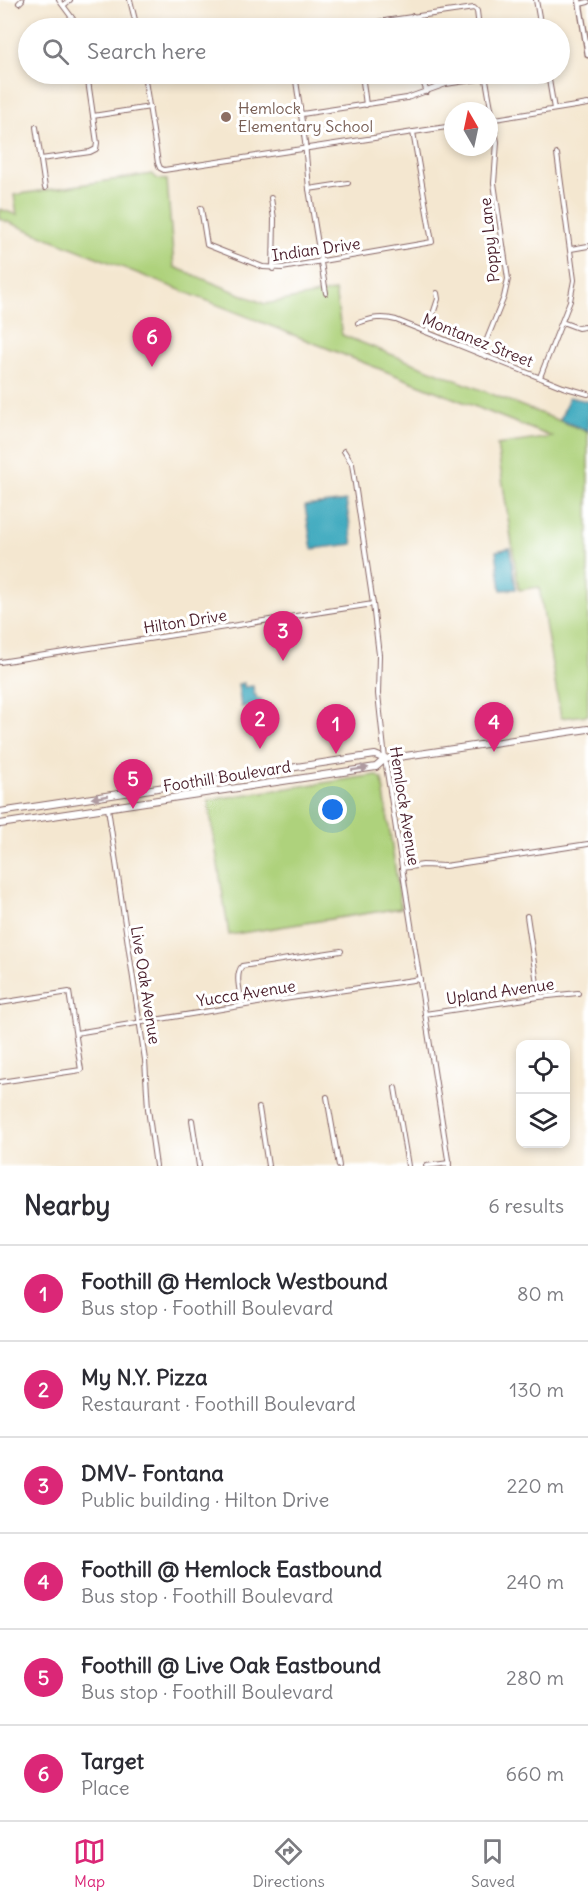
<!DOCTYPE html>
<html lang="en">
<head>
<meta charset="utf-8">
<style>
  :root { --surface:#fff; --page:#f7f7f7; --text:#2b2b33; --muted:#7c7c81; --line:#e1e1e2; --accent:#db2777 }
  body { margin:0; font-family:Delius,sans-serif; background:var(--page); color:var(--text) }
  .controls { position:absolute; right:18px; bottom:18px; display:grid; overflow:hidden; border-radius:12px; box-shadow:0 3px 9px #0003 }
  .controls button { width:54px; height:54px; display:grid; place-items:center; padding:0; border:0; border-bottom:2px solid var(--line); background:var(--surface); color:var(--text); font:30px sans-serif }
  .compass { position:absolute; left:444px; top:102px; width:54px; height:54px; border-radius:50%; background:var(--surface); box-shadow:0 3px 9px #0003; rotate:351deg }
  .you { position:absolute; left:333px; top:810px; width:21px; height:21px; margin:-15px; border:4px solid #fff; border-radius:50%; background:#1a73e8; box-shadow:0 0 0 9px #1a73e833 }
  .badge { display:grid; place-items:center; width:39px; height:39px; border-radius:50%; background:var(--accent); color:#fff; font-size:20px; font-weight:700 }
  .pin { position:absolute; translate:-50% -50px; filter:drop-shadow(0 2px 3px #0008) }
  .pin::after { content:''; position:absolute; top:32px; width:21px; height:18px; background:inherit; clip-path:polygon(0 0,100% 0,50% 100%) }
  .list { margin:0; padding:0; list-style:none }
  h2 { display:flex; justify-content:space-between; align-items:center; height:78px; margin:0; padding:0 24px; font-size:26px }
  h2 small { font-size:20px; font-weight:400; color:var(--muted) }
  .list li { display:grid; grid-template-columns:39px 1fr auto; gap:18px; align-items:center; box-sizing:border-box; height:96px; padding:0 24px; border-top:2px solid var(--line) }
  .list b { display:block; font-size:22px; white-space:nowrap }
  .list p { margin:0; font-size:20px; white-space:nowrap; color:var(--muted) }
  .list em { font-size:20px; font-style:normal; color:var(--muted) }
  .icon { flex:none; width:33px; height:33px; fill:none; stroke:currentColor; stroke-width:2; stroke-linecap:round; stroke-linejoin:round }
  .map { position:relative; flex:none; width:588px; height:1166px; overflow:hidden }
  .search { position:absolute; background:var(--surface); box-shadow:0 3px 9px #0003; left:18px; right:18px; top:18px; height:66px; display:flex; align-items:center; gap:15px; box-sizing:border-box; padding:0 21px; border-radius:33px; color:var(--muted); font-size:22px }
  .sheet { height:654px; background:var(--surface) }
  nav { display:flex; justify-content:space-around; align-items:center; box-sizing:border-box; height:84px; border-top:2px solid var(--line); background:var(--surface); font-size:16px; color:var(--muted) }
  nav a { display:grid; justify-items:center; gap:3px }
  nav .on { color:var(--accent) }
  .map>svg:first-child { display:block }
</style>
</head>
<body>
<div class="map">
<svg width="588" height="1166" viewBox="0 0 588 1166">
  <rect width="100%" height="100%" fill="#fff"/>
  <filter id="ink" filterUnits="userSpaceOnUse"><feTurbulence type="fractalNoise" baseFrequency=".0167" numOctaves="2"/><feDisplacementMap in="SourceGraphic" scale="12" xChannelSelector="R" yChannelSelector="G"/><feConvolveMatrix kernelMatrix="1 2 1 2 8 2 1 2 1" color-interpolation-filters="sRGB"/></filter>
  <filter id="wash" filterUnits="userSpaceOnUse"><feTurbulence type="fractalNoise" baseFrequency=".008" numOctaves="4" result="noise"/><feDisplacementMap in="SourceGraphic" scale="24" xChannelSelector="R" yChannelSelector="G"/><feGaussianBlur stdDeviation="1.35" result="paint"/><feColorMatrix in="noise" values="0 0 0 0 0 0 0 0 0 0 0 0 0 0 0 0 0 1.4 0 .05"/><feComposite in="paint" operator="in"/></filter>
  <g filter="url(#wash)">
    <rect width="100%" height="100%" fill="#f4e7d0"/>
    <g fill="#aed27b" stroke="#7c7853" stroke-width="1.5">
      <path d="M152 174 158 179 167 180 174 267 265 304 335 291 342 335 588 432V715L561 718 539 587 519 590 497 445 552 437 0 219V209L17 215 14 195Z"/>
      <path d="M376 775 382 779 401 908 229 935 208 800Z"/>
    </g>
    <g fill="#40aabf" stroke="#456475" stroke-width="1.5">
      <path d="M569 397 588 401V431L560 420Z"/>
      <path d="M346 501 353 544 312 549 305 506Z"/>
      <path d="M510 548 516 589 501 590 496 551Z"/>
      <path d="M244 683V687L253 686 254 694 256 695 257 699H261L262 703 241 707 238 684Z"/>
    </g>
  </g>
  <g filter="url(#ink)">
    <g fill="none" stroke-linecap="round" stroke-linejoin="round">
      <defs>
        <g id="minor">
          <path d="M59 0 73 19 76 28"/>
          <path d="M130 0 137 28"/>
          <path d="M536 0 541 28"/>
          <path d="M19 3 22 0"/>
          <path d="M580 4 588 2"/>
          <path d="M64 5 70 0"/>
          <path d="M413 16 415 28"/>
          <path d="M336 28 474 8 477 11 479 28"/>
          <path d="M28 67V66"/>
          <path d="M144 74 158 163 160 168 164 170 453 126"/>
          <path d="M295 74 305 142 309 189 326 293"/>
          <path d="M362 74 366 105"/>
          <path d="M420 74 427 92"/>
          <path d="M548 74 554 109"/>
          <path d="M302 114 407 98 446 84 485 78"/>
          <path d="M93 116 150 107"/>
          <path d="M489 120 588 104"/>
          <path d="M36 127 45 188"/>
          <path d="M41 159 90 152 96 149 97 143 87 74"/>
          <path d="M309 189 348 183"/>
          <path d="M271 198 274 219 273 269"/>
          <path d="M201 208 207 245 263 267 282 268 432 242 413 132"/>
          <path d="M571 249 588 246"/>
          <path d="M562 322 578 328 584 327"/>
          <path d="M358 323C372 318 382 316 396 320L563 387 588 394"/>
          <path d="M427 332 438 299 437 293"/>
          <path d="M481 354 504 297 508 279 494 183 497 142 485 74"/>
          <path d="M540 377 570 301 574 280 557 154"/>
          <path d="M344 451 352 464 373 604 379 655 378 694 385 759 449 1166"/>
          <path d="M0 662 373 604"/>
          <path d="M108 808 145 1060 148 1109 156 1166"/>
          <path d="M402 868 423 865 445 866 588 844"/>
          <path d="M527 916 539 997"/>
          <path d="M0 1003 69 992 81 1070 0 1082"/>
          <path d="M242 1005C241 993 234 976 242 966L341 951"/>
          <path d="M425 1014 539 997 578 993"/>
          <path d="M76 1033 270 1001 420 979"/>
          <path d="M395 1088 408 1166"/>
          <path d="M327 1097 339 1166"/>
          <path d="M259 1108 268 1166"/>
          <path d="M192 1120 199 1166"/>
          <path d="M426 1166 449 1163"/>
        </g>
        <path id="tertiary" d="M579 0 588 55"/>
        <g id="primary">
          <path d="M0 812 375 755 385 759 588 729"/>
          <path d="M0 824 376 767 385 759"/>
        </g>
      </defs>
      <use href="#minor" stroke="#866565" stroke-width="6"/>
      <use href="#tertiary" stroke="#866565" stroke-width="7"/>
      <use href="#primary" stroke="#866565" stroke-width="8"/>
      <use href="#minor" stroke="#fff" stroke-width="4"/>
      <use href="#tertiary" stroke="#fff" stroke-width="4.5"/>
      <use href="#primary" stroke="#fff" stroke-width="6"/>
    </g>
    <defs><path id="oneway-solid" d="M-6-.8H1V-3.2L6.5 0L1 3.2V.8H-6Z" transform="scale(1.5)"/></defs>
    <g fill="#ae9aa0">
      <use href="#oneway-solid" transform="translate(360 769) rotate(-9)"/>
      <use href="#oneway-solid" transform="translate(100 797) rotate(171)"/>
    </g>
  </g>
  <circle fill="#8d6e63" stroke="#fff" stroke-width="2" cx="226" cy="117" r="6"/>
  <g text-anchor="middle" dominant-baseline="central" stroke-width="6" stroke-linejoin="round" paint-order="stroke">
    <g font-size="16" fill="#785e54" stroke="#fff" text-anchor="start">
      <text x="238" y="108">Hemlock<tspan x="238" dy="18">Elementary School</tspan></text>
    </g>
    <g font-size="16" fill="#4a1f2b" stroke="#fff">
      <text transform="translate(489 240) rotate(-96)">Poppy Lane</text>
      <text transform="translate(316 249) rotate(-8)">Indian Drive</text>
      <text transform="translate(478 340) rotate(22)">Montanez Street</text>
      <text transform="translate(185 621) rotate(-9)">Hilton Drive</text>
      <text transform="translate(227 776) rotate(-9)">Foothill Boulevard</text>
      <text transform="translate(405 806) rotate(81)">Hemlock Avenue</text>
      <text transform="translate(146 985) rotate(81)">Live Oak Avenue</text>
      <text transform="translate(500 991) rotate(-8)">Upland Avenue</text>
      <text transform="translate(246 993) rotate(-9)">Yucca Avenue</text>
    </g>
  </g>
</svg>
<div class="controls">
<button><svg class="icon" aria-label="locate" viewBox="0 0 24 24"><circle cx="12" cy="12" r="6"/><path d="M12 2v4M12 18v4M2 12h4M18 12h4"/></svg></button>
<button><svg class="icon" aria-label="layers" viewBox="0 0 24 24"><path d="M12 4l9 5-9 5-9-5zM3 14l9 5 9-5"/></svg></button>
</div>
<svg class="compass" viewBox="-18 -18 36 36"><path d="M0-13l5 13h-10z" fill="#e53935"/><path d="M0 13l5-13h-10z" fill="#7c7c81"/></svg>
<div class="you"></div>
<div class="pin badge" style="left:336px;top:754px">1</div>
<div class="pin badge" style="left:260px;top:749px">2</div>
<div class="pin badge" style="left:283px;top:661px">3</div>
<div class="pin badge" style="left:494px;top:752px">4</div>
<div class="pin badge" style="left:133px;top:809px">5</div>
<div class="pin badge" style="left:152px;top:367px">6</div>
<div class="search"><svg class="icon" aria-label="search" viewBox="0 0 24 24"><circle cx="10" cy="10" r="6"/><path d="M15 15l6 6"/></svg>Search here</div>
</div>
<section class="sheet">
<h2>Nearby<small>6 results</small></h2>
<ul class="list">
<li><span class="badge">1</span><div><b>Foothill @ Hemlock Westbound</b><p>Bus stop · Foothill Boulevard</p></div><em>80 m</em></li>
<li><span class="badge">2</span><div><b>My N.Y. Pizza</b><p>Restaurant · Foothill Boulevard</p></div><em>130 m</em></li>
<li><span class="badge">3</span><div><b>DMV- Fontana</b><p>Public building · Hilton Drive</p></div><em>220 m</em></li>
<li><span class="badge">4</span><div><b>Foothill @ Hemlock Eastbound</b><p>Bus stop · Foothill Boulevard</p></div><em>240 m</em></li>
<li><span class="badge">5</span><div><b>Foothill @ Live Oak Eastbound</b><p>Bus stop · Foothill Boulevard</p></div><em>280 m</em></li>
<li><span class="badge">6</span><div><b>Target</b><p>Place</p></div><em>660 m</em></li>
</ul>
</section>
<nav>
<a class="on"><svg class="icon" aria-label="map" viewBox="0 0 24 24"><path d="M3 6l6-2 6 2 6-2v14l-6 2-6-2-6 2zM9 4v14M15 6v14"/></svg>Map</a>
<a><svg class="icon" aria-label="directions" viewBox="0 0 24 24"><path d="M12 3l9 9-9 9-9-9zM9 14v-3h6M13 9l2 2-2 2"/></svg>Directions</a>
<a><svg class="icon" aria-label="saved" viewBox="0 0 24 24"><path d="M7 4h10v16l-5-4-5 4z"/></svg>Saved</a>
</nav>
</body>
</html>
